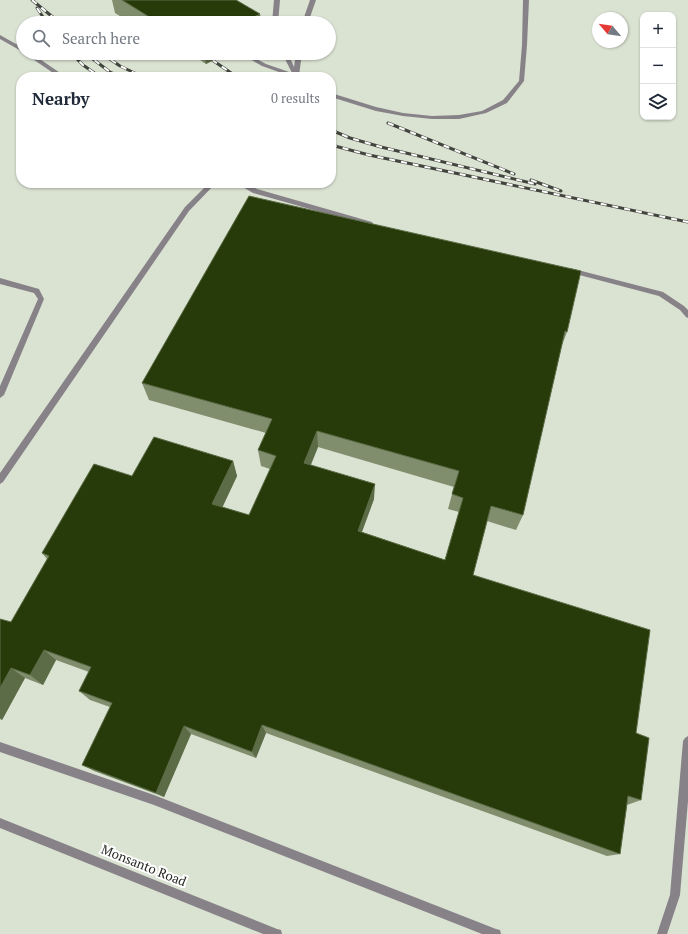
<!DOCTYPE html>
<html lang="en">
<head>
<meta charset="utf-8">
<style>
  :root { --surface:#fff; --page:#f6f6f7; --text:#1f2937; --muted:#747a83; --line:#e0e1e3 }
  body { margin:0; font-family:"PT Serif",serif; background:var(--page); color:var(--text) }
  .controls { position:absolute; right:12px; top:12px; display:grid; overflow:hidden; border-radius:8px; box-shadow:0 1px 3px #0004 }
  .controls button { width:36px; height:36px; display:grid; place-items:center; padding:0; border:0; border-bottom:1px solid var(--line); background:var(--surface); color:var(--text); font:20px sans-serif }
  .compass { position:absolute; left:592px; top:12px; width:36px; height:36px; border-radius:50%; background:var(--surface); box-shadow:0 1px 3px #0004; rotate:299deg }
  .list { margin:0; padding:0; list-style:none }
  h2 { display:flex; justify-content:space-between; align-items:center; height:52px; margin:0; padding:0 16px; font-size:17px }
  h2 small { font-size:13px; font-weight:400; color:var(--muted) }
  .icon { flex:none; width:22px; height:22px; fill:none; stroke:currentColor; stroke-width:2; stroke-linecap:round; stroke-linejoin:round }
  .map { position:relative; flex:none; width:688px; height:934px; overflow:hidden }
  .search { position:absolute; background:var(--surface); box-shadow:0 1px 3px #0004; left:16px; top:16px; width:320px; height:44px; display:flex; align-items:center; gap:10px; box-sizing:border-box; padding:0 14px; border-radius:22px; color:var(--muted); font-size:15px }
  .panel { position:absolute; background:var(--surface); box-shadow:0 1px 3px #0004; left:16px; top:72px; width:320px; height:116px; border-radius:16px }
  .map>svg:first-child { display:block }
</style>
</head>
<body>
<div class="map">
<svg width="688" height="934" viewBox="0 0 688 934">
  <rect width="100%" height="100%" fill="#dae2d2"/>
  <g fill="none" stroke-linecap="round" stroke-linejoin="round">
    <g fill="#878288" fill-rule="evenodd">
      <path d="M274 0H280L278 23H272Z"/>
      <path d="M310 0H316L308 23H302Z"/>
      <path d="M523 0H529L527 45 524 81 507 103 486 113 459 119H432L403 116 376 111 331 97V93L376 107 403 113 432 116 459 115 482 111 503 100 519 81 522 45Z"/>
      <path d="M0 35 23 48V52L0 39Z"/>
      <path d="M24 53H31L66 77H59Z"/>
      <path d="M239 53H246L266 64 292 73 282 53H288L294 67 296 53H302L299 76 293 77 262 66Z"/>
      <path d="M209 183H216L189 211 3 482 0 484V473L185 207Z"/>
      <path d="M236 183H244L257 189 372 222 373 224 370 226 253 193Z"/>
      <path d="M568 268H570L663 292 684 306 688 310V318L686 317 680 310 659 296 568 272Z"/>
      <path d="M0 278 39 289 44 299 4 395 0 398V386L38 299 34 293 0 284Z"/>
      <path d="M688 736V801L680 895 667 934H657L670 895 683 741 685 738Z"/>
      <path d="M0 742 154 795 496 929 500 930 501 934H482L154 805 0 752Z"/>
      <path d="M0 818 277 929 281 930 282 934H263L0 828Z"/>
    </g>
    <defs>
      <g id="rail">
        <path d="M32 0 60 23"/>
        <path d="M37 8 47 23"/>
        <path d="M71 53 83 65 100 77"/>
        <path d="M85 53 110 72 121 77"/>
        <path d="M101 53 120 66 143 77"/>
        <path d="M202 53 237 77"/>
        <path d="M388 123 514 174"/>
        <path d="M331 130 350 138 381 147 535 184"/>
        <path d="M331 145 369 155 688 222"/>
        <path d="M531 180 561 191"/>
      </g>
    </defs>
    <use href="#rail" stroke="#41453d" stroke-width="3"/>
    <use href="#rail" stroke="#fff" stroke-width="2" stroke-dasharray="6" stroke-linecap="butt"/>
  </g>
  <g fill="#808e6e" fill-rule="evenodd">
    <path d="M112 0H236L260 14 261 23H131L115 13Z"/>
    <path d="M190 53H227L206 64Z"/>
    <path d="M249 196 567 332 562 345 523 515 516 530 487 521 473 575 636 733 641 800 627 805 620 854 607 856 266 733 256 758 191 734 164 797 94 771 82 765 110 707 90 700 79 691 89 672 56 660 43 685 25 678 2 720 0 719V619L11 622 47 559 42 553 132 476 233 461 237 476 222 507 249 515 270 469 261 466 258 450 266 433 149 400 142 383ZM318 447 454 487 448 509 459 512 445 560 362 532 374 499 311 465Z"/>
  </g>
  <g fill="#5c6c46">
    <path d="M260 14 261 23H242Z"/>
    <path d="M180 53H184L180 55Z"/>
    <path d="M204 53H227L206 64Z"/>
    <path d="M317 431 318 447 305 478 304 463Z"/>
    <path d="M233 461 237 476 217 519 212 504Z"/>
    <path d="M375 484 374 499 357 545 358 531Z"/>
    <path d="M44 650 56 660 43 685 30 675Z"/>
    <path d="M11 668 25 678 2 720 0 718V688Z"/>
    <path d="M262 725 266 733 256 758 252 752Z"/>
    <path d="M184 726 191 734 164 797 156 793Z"/>
  </g>
  <g fill="#263a0a" stroke="#5c6c46" fill-rule="evenodd">
    <path d="M122 0H236L260 14 242 23H159Z"/>
    <path d="M249 196 581 271 567 332 565 331 523 515 491 506 473 575 650 630 636 733 649 738 641 800 628 796 620 854 262 725 252 752 184 726 156 793 82 765 112 703 79 691 91 667 44 650 30 675 11 668 0 688V619L11 622 49 556 42 553 94 464 132 476 154 437 233 461 212 504 249 515 276 456 258 450 272 419 142 383ZM317 431 459 471 452 494 463 498 445 560 358 531 375 484 304 463Z"/>
  </g>
  <g text-anchor="middle" dominant-baseline="central" stroke-width="4" stroke-linejoin="round" paint-order="stroke">
    <g font-size="13" fill="#242721" stroke="#fff">
      <text transform="translate(144 865) rotate(22)">Monsanto Road</text>
    </g>
  </g>
</svg>
<div class="controls">
<button>+</button>
<button>−</button>
<button><svg class="icon" aria-label="layers" viewBox="0 0 24 24"><path d="M12 4l9 5-9 5-9-5zM3 14l9 5 9-5"/></svg></button>
</div>
<svg class="compass" viewBox="-18 -18 36 36"><path d="M0-13l5 13h-10z" fill="#e53935"/><path d="M0 13l5-13h-10z" fill="#747a83"/></svg>
<div class="search"><svg class="icon" aria-label="search" viewBox="0 0 24 24"><circle cx="10" cy="10" r="6"/><path d="M15 15l6 6"/></svg>Search here</div>
<section class="panel">
<h2>Nearby<small>0 results</small></h2>
<ul class="list">
</ul>
</section>
</div>
</body>
</html>
